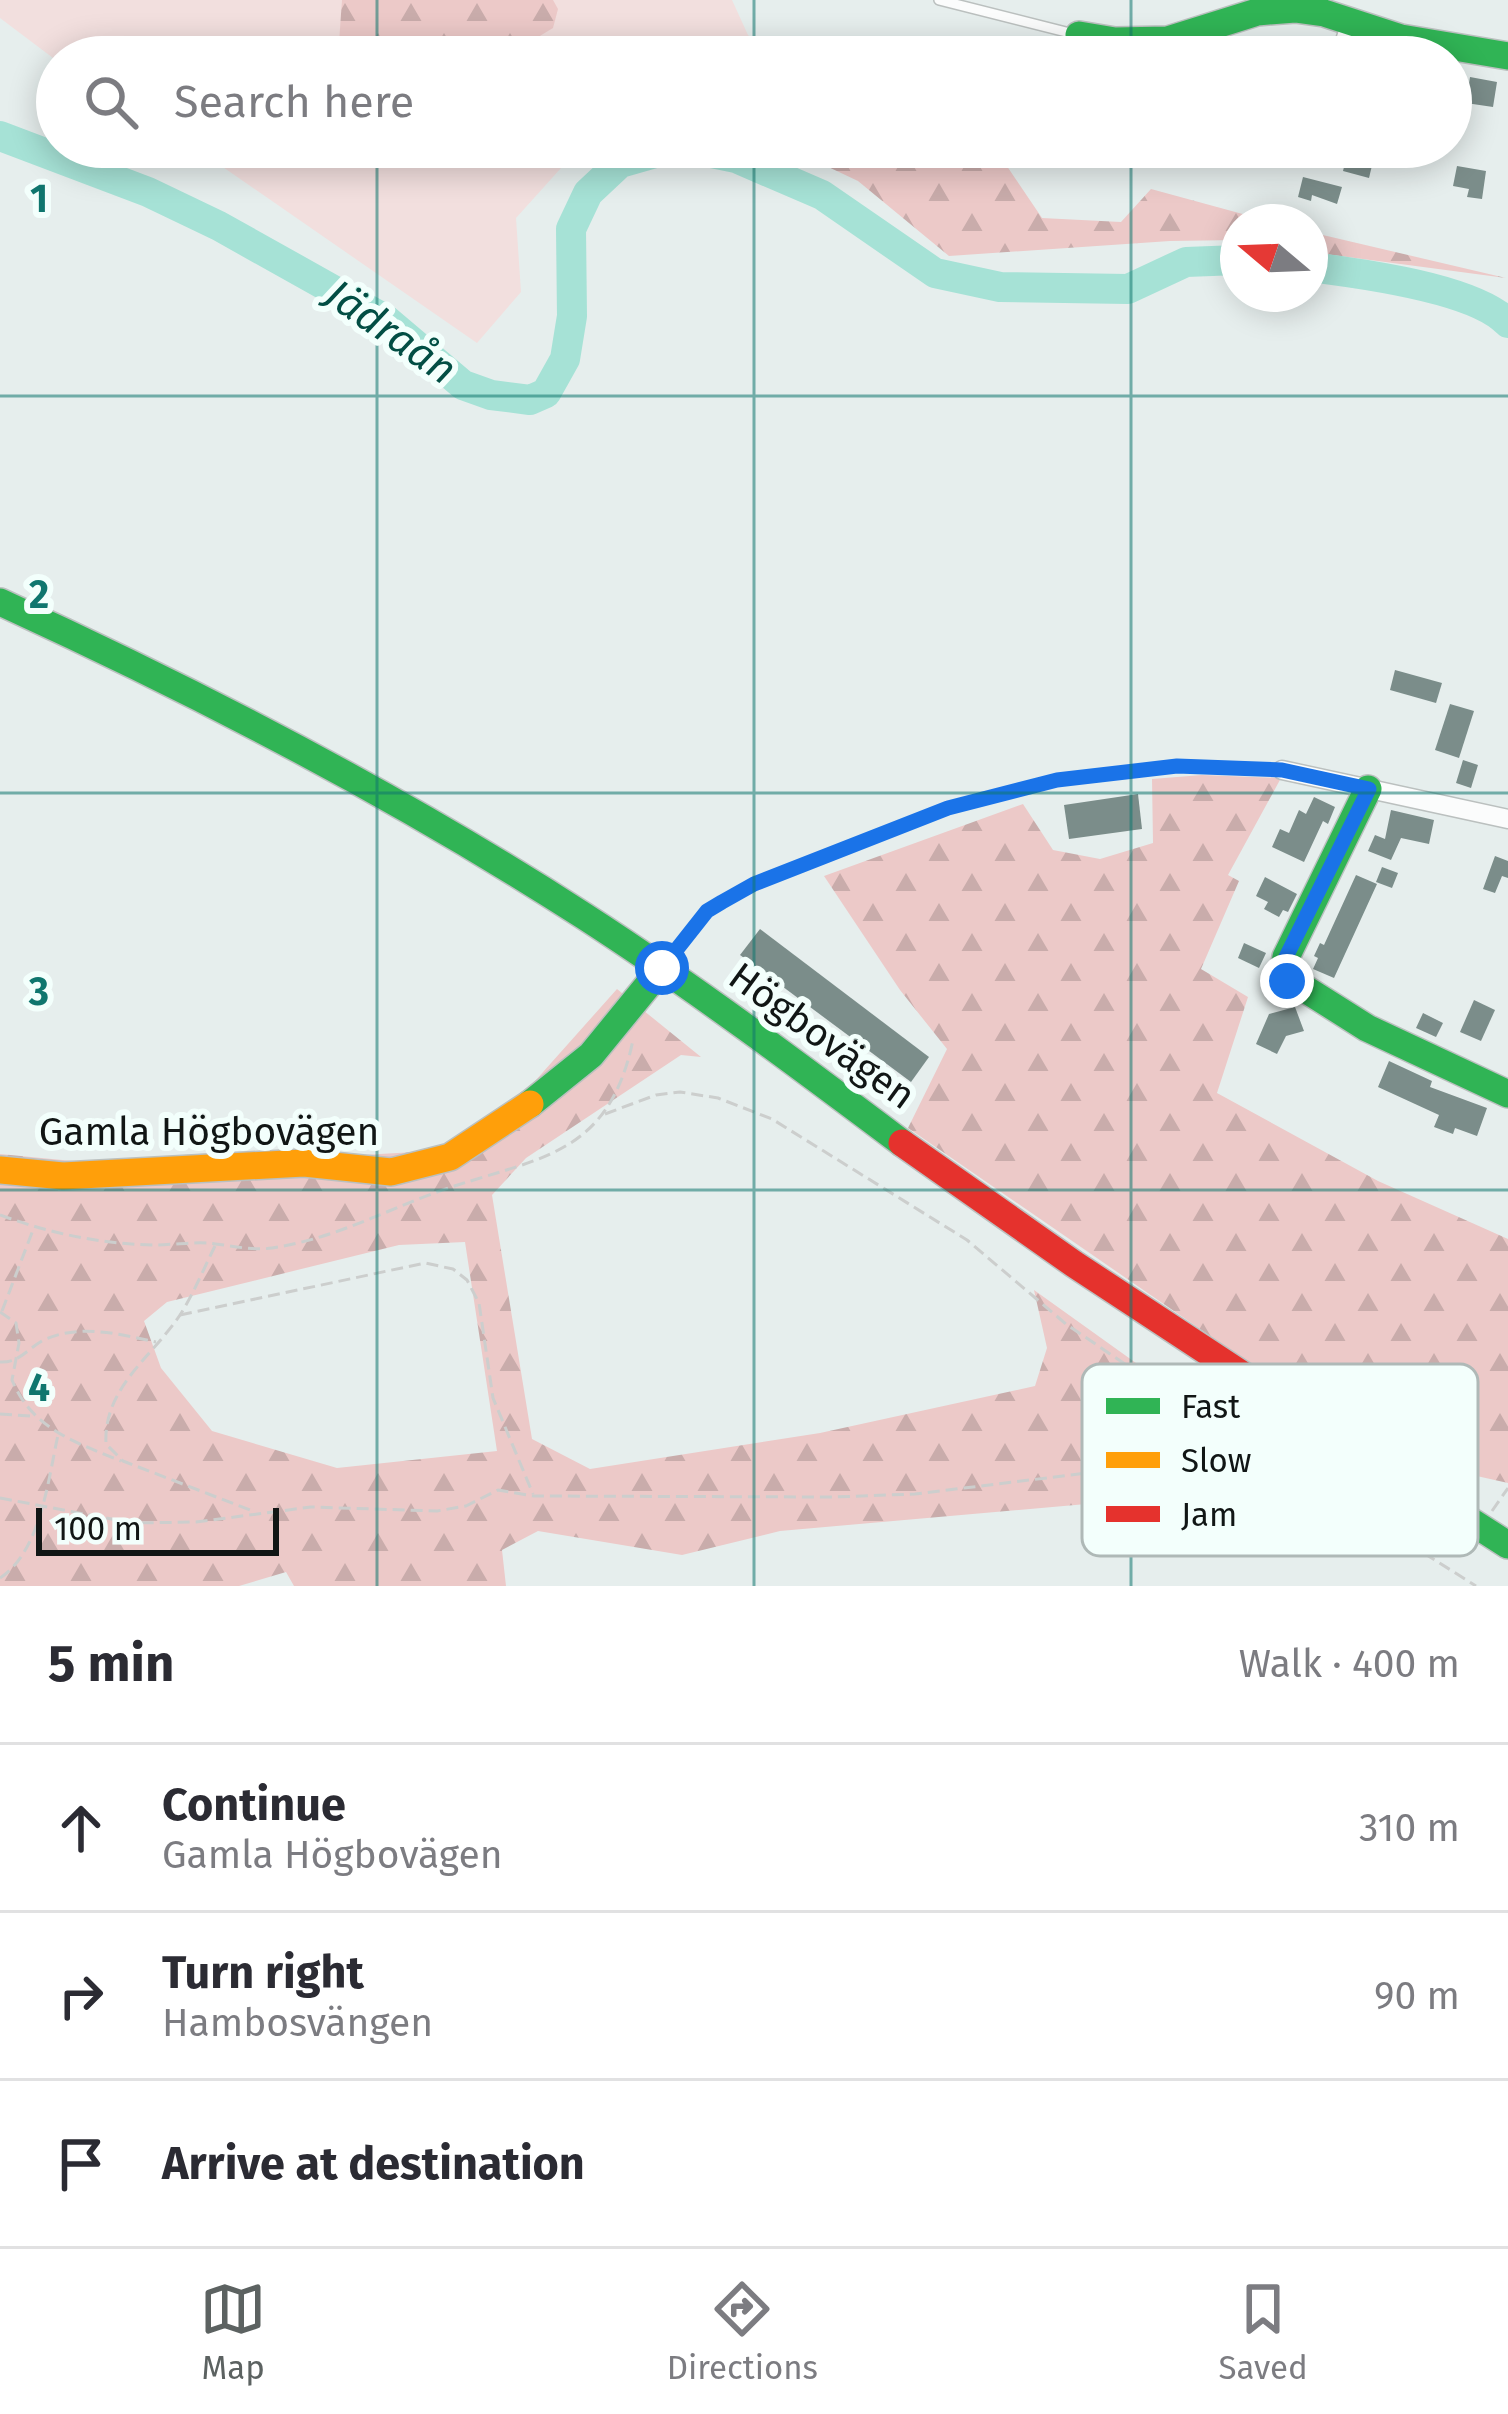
<!DOCTYPE html>
<html lang="en">
<head>
<meta charset="utf-8">
<style>
  :root { --surface:#fff; --page:#f2f2f3; --text:#2b2b33; --muted:#7c7c81; --line:#e1e1e2; --accent:#5c6261 }
  body { margin:0; font-family:"Fira Sans",sans-serif; background:var(--page); color:var(--text) }
  .compass { position:absolute; left:1220px; top:204px; width:108px; height:108px; border-radius:50%; background:var(--surface); box-shadow:0 6px 30px #0003; rotate:289deg }
  .scale { position:absolute; left:36px; bottom:30px; width:243px; box-sizing:border-box; padding-left:12px; border:6px solid #111615; border-top:0; font-size:33px; line-height:42px; white-space:nowrap; color:#111615; -webkit-text-stroke:9px #f3fffc; paint-order:stroke }
  .stop { position:absolute; width:36px; height:36px; margin:-27px; border:9px solid #1a73e8; border-radius:50%; background:#fff }
  .stop.end { background:#1a73e8; border-color:#fff; box-shadow:0 3px 12px #0008 }
  .list { margin:0; padding:0; list-style:none }
  h2 { display:flex; justify-content:space-between; align-items:center; height:156px; margin:0; padding:0 48px; font-size:51px }
  h2 small { font-size:39px; font-weight:400; color:var(--muted) }
  .list li { display:grid; grid-template-columns:78px 1fr auto; gap:36px; align-items:center; box-sizing:border-box; height:168px; padding:0 48px; border-top:3px solid var(--line) }
  .list b { display:block; font-size:45px; white-space:nowrap }
  .list p { margin:0; font-size:39px; white-space:nowrap; color:var(--muted) }
  .list em { font-size:39px; font-style:normal; color:var(--muted) }
  .icon { flex:none; width:66px; height:66px; fill:none; stroke:currentColor; stroke-width:2; stroke-linecap:round; stroke-linejoin:round }
  .map { position:relative; flex:none; width:1508px; height:1586px; overflow:hidden }
  .search { position:absolute; background:var(--surface); box-shadow:0 6px 30px #0003; left:36px; right:36px; top:36px; height:132px; display:flex; align-items:center; gap:30px; box-sizing:border-box; padding:0 42px; border-radius:66px; color:var(--muted); font-size:45px }
  .sheet { height:660px; background:var(--surface) }
  nav { display:flex; justify-content:space-around; align-items:center; box-sizing:border-box; height:168px; border-top:3px solid var(--line); background:var(--surface); font-size:33px; color:var(--muted) }
  nav a { display:grid; justify-items:center; gap:6px }
  nav .on { color:var(--accent) }
  .map>svg:first-child { display:block }
</style>
</head>
<body>
<div class="map">
<svg width="1508" height="1586" viewBox="0 0 1508 1586">
  <defs>
    <pattern id="forest-firs" width="22" height="20" patternUnits="userSpaceOnUse" patternTransform="scale(3)"><rect width="22" height="20" fill="#ecc9c8"/><path d="M5 1l3.5 6h-7zM16 11l3.5 6h-7z" fill="#c9acab"/></pattern>
  </defs>
  <rect width="100%" height="100%" fill="#e6eeed"/>
  <g fill="#f2dfde">
    <path d="M0 0H732L748 35 770 57H57V61L0 18Z"/>
    <path d="M194 147H580L516 218 521 292 477 343Z"/>
  </g>
  <g fill="url(#forest-firs)" fill-rule="evenodd">
    <path d="M342 0H553L558 9 553 28 505 57H338Z"/>
    <path d="M786 147H994L1042 218 1121 222 1151 189 1272 222H1238V240L1170 241 949 256 858 181Z"/>
    <path d="M1310 232 1506 278 1310 252Z"/>
    <path d="M1202 775 1281 778 1228 875 1239 881 1201 969 1248 997 1217 1093 1378 1181 1508 1239V1483L1383 1455 908 1128 947 1049 900 990 824 876 1023 804 1053 850 1100 859 1153 843 1152 779Z"/>
    <path d="M617 989 701 1057 681 1055 526 1158 492 1195 532 1439 590 1469 820 1433 1035 1386 1047 1348 1034 1290 1136 1363 1237 1450 1255 1489 780 1531 682 1555 538 1531 502 1550 506 1586H294L286 1572 239 1586H0V1154L83 1162 227 1152 343 1156 434 1151 527 1090ZM465 1242 497 1451 337 1468 212 1431 161 1368 144 1321 167 1302 399 1245Z"/>
  </g>
  <g fill="none" stroke-linecap="round" stroke-linejoin="round">
    <g stroke="#a6e2d6" stroke-width="30">
      <path d="M0 136 148 192 219 226 385 319 463 385 491 395 530 400 546 393 565 359 572 316 571 229 588 193 620 163 655 153 692 149 736 158 822 195 935 273 1000 287 1128 289 1186 262 1238 260"/>
      <path d="M1310 267C1359 273 1475 288 1508 323"/>
    </g>
  </g>
  <g fill="#7b8d8a">
    <path d="M1470 77 1497 82 1493 107 1466 103Z"/>
    <path d="M1349 147 1375 153 1369 178 1343 171Z"/>
    <path d="M1457 166 1486 171 1482 199 1467 197 1469 189 1453 186Z"/>
    <path d="M1303 177 1342 187 1337 204 1312 195 1311 201 1298 197Z"/>
    <path d="M1395 670 1442 683 1436 703 1390 690Z"/>
    <path d="M1450 704 1474 711 1459 758 1435 750Z"/>
    <path d="M1463 760 1478 765 1471 788 1456 783Z"/>
    <path d="M1138 794 1142 829 1069 839 1064 805Z"/>
    <path d="M1314 797 1335 807 1328 824 1323 821 1304 862 1272 847 1280 829 1289 833 1299 810 1306 814Z"/>
    <path d="M1391 810 1434 820 1429 844 1401 838 1391 860 1368 851 1375 835 1385 839Z"/>
    <path d="M1495 856 1508 861V878L1502 876 1495 893 1483 889Z"/>
    <path d="M1382 867 1398 873 1392 888 1376 882Z"/>
    <path d="M1356 875 1377 884 1334 978 1313 969 1318 958 1314 956 1320 943 1324 945Z"/>
    <path d="M1265 877 1297 894 1288 912 1283 910 1279 917 1264 909 1268 902 1256 896Z"/>
    <path d="M760 929 929 1057 911 1082 740 955Z"/>
    <path d="M1244 943 1266 953 1259 968 1238 958Z"/>
    <path d="M1474 1000 1495 1010 1481 1041 1460 1032Z"/>
    <path d="M1295 1007 1304 1031 1286 1036 1277 1054 1256 1044 1269 1014Z"/>
    <path d="M1423 1013 1443 1023 1436 1037 1416 1028Z"/>
    <path d="M1389 1061 1432 1081 1430 1087 1487 1108 1477 1136 1455 1128 1453 1134 1434 1127 1439 1115 1378 1087Z"/>
  </g>
  <g fill="none" stroke-linecap="round" stroke-linejoin="round">
    <defs>
      <path id="lane" d="M939 0 1074 34"/>
      <g id="street">
        <path d="M1340 57 1351 22"/>
        <path d="M1282 770 1508 819"/>
      </g>
      <g id="fast">
        <path d="M1079 35 1115 41 1168 40 1257 12 1295 9 1324 13 1401 38 1508 56"/>
        <path d="M0 602C201 694 398 796 584 916 694 987 798 1065 902 1143"/>
        <path d="M1368 789 1286 957 1283 975 1367 1028 1508 1094"/>
        <path d="M530 1104 591 1055 662 968"/>
        <path d="M1293 1408 1508 1545"/>
      </g>
      <path id="slow" d="M0 1170 63 1176 304 1163 391 1172 450 1157 530 1104"/>
      <path id="jam" d="M902 1143 1074 1264 1293 1408"/>
    </defs>
    <use href="#lane" stroke="#bbc0bf" stroke-width="12"/>
    <use href="#street" stroke="#bbc0bf" stroke-width="21"/>
    <use href="#fast" stroke="#bbc0bf" stroke-width="30"/>
    <use href="#slow" stroke="#bbc0bf" stroke-width="30"/>
    <use href="#jam" stroke="#bbc0bf" stroke-width="30"/>
    <g stroke="#cccecd" stroke-width="3" stroke-dasharray="12 6" stroke-linecap="butt">
      <path d="M675 951C719 891 768 879 835 852 872 838 908 821 945 808 1046 774 1156 763 1262 769"/>
      <path d="M605 1114 656 1095 680 1092 718 1098 772 1119 967 1240 1066 1324 1219 1428 1258 1462"/>
      <path d="M0 1215C49 1233 100 1244 153 1245 171 1245 190 1242 208 1243 229 1245 251 1251 272 1248 333 1239 382 1212 437 1192 535 1157 608 1160 633 1040"/>
      <path d="M215 1246C204 1268 194 1293 180 1315 152 1357 103 1388 106 1444L123 1461 250 1510"/>
      <path d="M2 1311 33 1230"/>
      <path d="M0 1312 16 1323 19 1343 12 1380C32 1429 75 1442 121 1461"/>
      <path d="M180 1315 425 1263 453 1269 467 1280 479 1303 493 1398 533 1494"/>
      <path d="M0 1362C19 1363 26 1350 42 1341 78 1323 119 1334 156 1342"/>
      <path d="M0 1414 31 1416"/>
      <path d="M0 1498 132 1523 196 1522 311 1507 437 1511 466 1506 498 1490 534 1496 833 1497 915 1494 1153 1465 1215 1461 1261 1464 1319 1487 1476 1586"/>
      <path d="M1492 1511 1508 1488"/>
      <path d="M0 1578C41 1551 48 1480 58 1435"/>
    </g>
    <use href="#lane" stroke="#fbfcfc" stroke-width="9"/>
    <use href="#street" stroke="#fbfcfc" stroke-width="18"/>
    <use href="#fast" stroke="#30b455" stroke-width="27"/>
    <use href="#slow" stroke="#ff9f0a" stroke-width="27"/>
    <use href="#jam" stroke="#e5322d" stroke-width="27"/>
  </g>
  <g fill="none" stroke-linecap="round" stroke-linejoin="round">
    <path stroke="#1a73e8" stroke-width="15" d="M662 968 707 911 722 902 754 884 948 808 1057 780 1177 766 1282 770 1369 789 1286 957 1282 968 1287 981"/>
  </g>
  <path fill="none" stroke="#0f766e" stroke-width="3" stroke-opacity="0.55" d="M377 0V57M754 0V57M1131 0V57M377 147V1586M754 147V1586M1131 147V1586M0 396H1508M0 793H1508M0 1190H1508"/>
  <g text-anchor="middle" dominant-baseline="central" stroke-width="12" stroke-linejoin="round" paint-order="stroke">
    <g font-size="39" fill="#111615" stroke="#f3fffc">
      <text transform="translate(822 1036) rotate(36)">Högbovägen</text>
      <text x="209" y="1132">Gamla Högbovägen</text>
    </g>
    <g font-size="42" font-style="italic" fill="#024e44" stroke="#f3fffc">
      <text transform="translate(391 332) rotate(35)">Jädraån</text>
    </g>
  </g>
  <rect x="1082" y="1364" width="396" height="192" rx="18" fill="#f3fffc" stroke="#afb9b7" stroke-width="3"/>
  <rect x="1106" y="1398" width="54" height="16" fill="#30b455"/>
  <rect x="1106" y="1452" width="54" height="16" fill="#ff9f0a"/>
  <rect x="1106" y="1506" width="54" height="16" fill="#e5322d"/>
  <g font-size="33" fill="#111615">
    <text x="1181" y="1418">Fast</text>
    <text x="1181" y="1472">Slow</text>
    <text x="1181" y="1526">Jam</text>
  </g>
  <g font-size="39" text-anchor="middle" font-weight="bold" fill="#0f766e" stroke="#f3fffc" stroke-width="12" stroke-linejoin="round" paint-order="stroke">
    <text x="39" y="212">1</text>
    <text x="39" y="608">2</text>
    <text x="39" y="1005">3</text>
    <text x="39" y="1401">4</text>
  </g>
</svg>
<svg class="compass" viewBox="-18 -18 36 36"><path d="M0-13l5 13h-10z" fill="#e53935"/><path d="M0 13l5-13h-10z" fill="#7c7c81"/></svg>
<div class="scale">100 m</div>
<div class="stop" style="left:662px;top:968px"></div>
<div class="stop end" style="left:1287px;top:981px"></div>
<div class="search"><svg class="icon" aria-label="search" viewBox="0 0 24 24"><circle cx="10" cy="10" r="6"/><path d="M15 15l6 6"/></svg>Search here</div>
</div>
<section class="sheet">
<h2>5 min<small>Walk · 400 m</small></h2>
<ul class="list">
<li><svg class="icon" aria-label="ahead" viewBox="0 0 24 24"><path d="M12 20V5M6 11l6-6 6 6"/></svg><div><b>Continue</b><p>Gamla Högbovägen</p></div><em>310 m</em></li>
<li><svg class="icon" aria-label="right" viewBox="0 0 24 24"><path d="M7 20v-9h11M14 6l5 5-5 5"/></svg><div><b>Turn right</b><p>Hambosvängen</p></div><em>90 m</em></li>
<li><svg class="icon" aria-label="arrive" viewBox="0 0 24 24"><path d="M6 21V4h12l-3 4 3 4H6"/></svg><div><b>Arrive at destination</b></div></li>
</ul>
</section>
<nav>
<a class="on"><svg class="icon" aria-label="map" viewBox="0 0 24 24"><path d="M3 6l6-2 6 2 6-2v14l-6 2-6-2-6 2zM9 4v14M15 6v14"/></svg>Map</a>
<a><svg class="icon" aria-label="directions" viewBox="0 0 24 24"><path d="M12 3l9 9-9 9-9-9zM9 14v-3h6M13 9l2 2-2 2"/></svg>Directions</a>
<a><svg class="icon" aria-label="saved" viewBox="0 0 24 24"><path d="M7 4h10v16l-5-4-5 4z"/></svg>Saved</a>
</nav>
</body>
</html>
